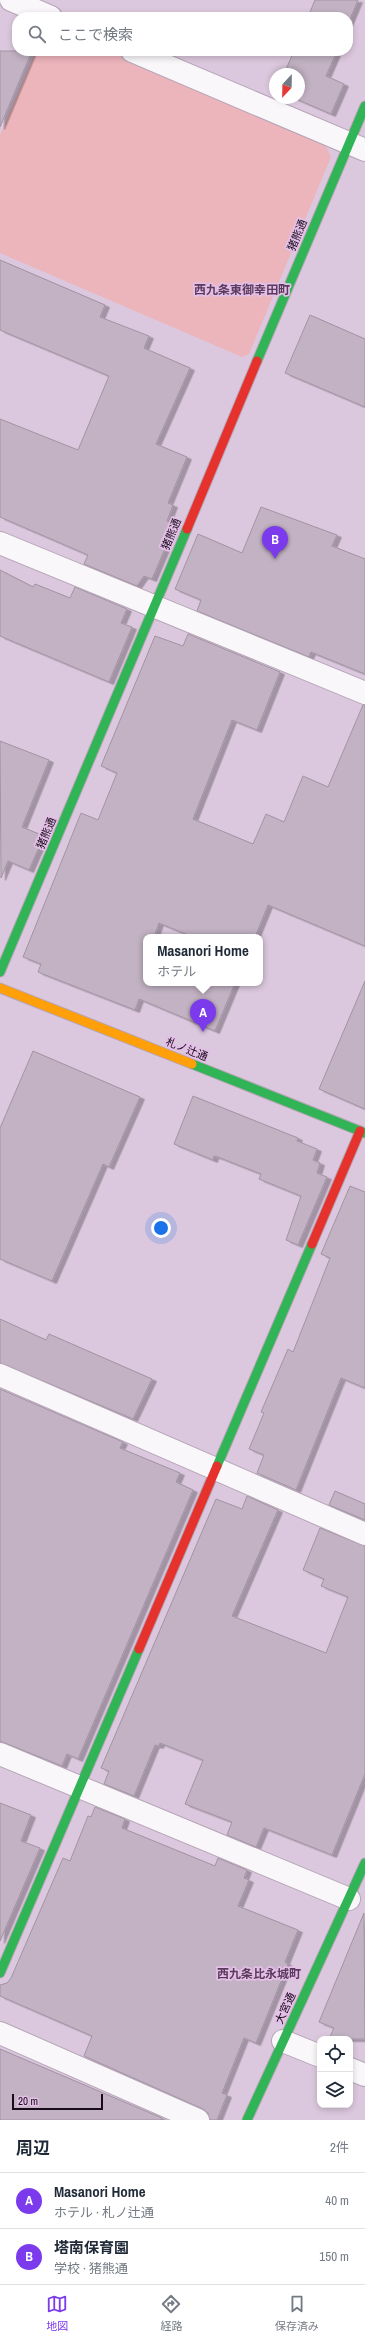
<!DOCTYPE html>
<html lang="ja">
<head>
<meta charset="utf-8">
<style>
  :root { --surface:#fff; --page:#f6f6f7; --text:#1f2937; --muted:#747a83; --line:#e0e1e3; --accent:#7c3aed }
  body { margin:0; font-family:"Archivo Narrow","Noto Sans JP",sans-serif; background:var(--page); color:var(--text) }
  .controls { position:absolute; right:12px; bottom:12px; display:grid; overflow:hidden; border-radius:8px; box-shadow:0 2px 6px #0003 }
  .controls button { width:36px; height:36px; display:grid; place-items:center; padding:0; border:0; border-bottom:1px solid var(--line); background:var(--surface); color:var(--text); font:20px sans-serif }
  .compass { position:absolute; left:269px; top:68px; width:36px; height:36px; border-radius:50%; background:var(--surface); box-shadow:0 2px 6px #0003; rotate:202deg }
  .scale { position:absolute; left:12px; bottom:10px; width:91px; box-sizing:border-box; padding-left:4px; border:2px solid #180b1a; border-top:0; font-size:11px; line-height:14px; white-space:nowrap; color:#180b1a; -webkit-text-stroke:3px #e4bfe7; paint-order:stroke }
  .you { position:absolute; left:161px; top:1228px; width:14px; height:14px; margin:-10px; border:3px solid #fff; border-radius:50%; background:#1a73e8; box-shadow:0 0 0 6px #1a73e833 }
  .badge { display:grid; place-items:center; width:26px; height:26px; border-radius:50%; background:var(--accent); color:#fff; font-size:13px; font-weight:700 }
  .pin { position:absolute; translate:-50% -33px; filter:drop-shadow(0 1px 2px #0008) }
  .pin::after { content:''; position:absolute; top:21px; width:14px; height:12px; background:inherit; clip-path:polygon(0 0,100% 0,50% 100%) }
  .popup { position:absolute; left:143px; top:934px; width:120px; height:52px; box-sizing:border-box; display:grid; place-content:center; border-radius:8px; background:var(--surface); filter:drop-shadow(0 1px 3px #0005); font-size:13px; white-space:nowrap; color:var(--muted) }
  .popup b { font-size:15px; color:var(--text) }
  .popup::after { content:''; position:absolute; left:50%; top:100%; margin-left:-8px; border:8px solid transparent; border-top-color:var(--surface) }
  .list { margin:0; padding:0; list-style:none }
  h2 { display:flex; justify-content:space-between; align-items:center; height:52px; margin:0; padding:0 16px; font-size:17px }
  h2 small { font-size:13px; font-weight:400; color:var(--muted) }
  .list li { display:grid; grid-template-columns:26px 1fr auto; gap:12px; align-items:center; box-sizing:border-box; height:56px; padding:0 16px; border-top:1px solid var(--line) }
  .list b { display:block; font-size:15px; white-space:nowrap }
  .list p { margin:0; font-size:13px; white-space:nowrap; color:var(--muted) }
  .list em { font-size:13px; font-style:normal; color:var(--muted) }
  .icon { flex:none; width:22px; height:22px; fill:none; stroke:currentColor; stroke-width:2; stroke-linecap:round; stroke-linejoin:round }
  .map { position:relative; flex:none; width:365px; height:2120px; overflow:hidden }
  .search { position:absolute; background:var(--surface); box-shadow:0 2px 6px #0003; left:12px; right:12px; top:12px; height:44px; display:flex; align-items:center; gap:10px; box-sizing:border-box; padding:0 14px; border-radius:16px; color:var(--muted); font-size:15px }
  .sheet { height:164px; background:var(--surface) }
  nav { display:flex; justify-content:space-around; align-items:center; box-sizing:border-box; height:56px; border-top:1px solid var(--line); background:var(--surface); font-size:11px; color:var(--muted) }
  nav a { display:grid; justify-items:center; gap:2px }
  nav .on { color:var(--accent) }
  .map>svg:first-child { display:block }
</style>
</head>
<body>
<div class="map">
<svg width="365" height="2120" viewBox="0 0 365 2120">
  <defs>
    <filter id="shadow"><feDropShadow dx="4.5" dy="2.5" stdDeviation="0" flood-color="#0004"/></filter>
  </defs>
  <rect width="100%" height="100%" fill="#dcc8de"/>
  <path fill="#ecb4bb" d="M36 51H109L323 139 331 157 249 354 242 357 0 253V135Z"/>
  <g fill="#c2b2c3" stroke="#a293a4" filter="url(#shadow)">
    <path d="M315 0H358L348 24V17H308Z"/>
    <path d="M0 51H32L0 127Z"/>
    <path d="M294 51H337L326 76 344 84 331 114 294 98H299V74H284Z"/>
    <path d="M0 260 105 305 100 317 149 336 144 348 190 368 156 444 187 457 168 503 173 505 167 521 175 525 152 579 144 576 137 586 84 564 88 555 0 517V419L78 450 109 376 0 330Z"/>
    <path d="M310 315 365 339V407L285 373Z"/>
    <path d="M261 507 337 535 332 546 365 559V674L311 652 309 657 197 611 201 600 175 589 198 534 242 553Z"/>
    <path d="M0 570 33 587 35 584 70 598 75 587 127 609 121 623 132 627 109 682 0 636Z"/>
    <path d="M188 634 280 672 257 730 232 720 193 819 253 844 266 814 284 822 303 776 328 787 363 705H365V946L268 905 255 937H193L159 923 154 937H146V983H235L215 1031 139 999 135 1010 38 972 41 964 23 957 81 813 98 820 117 773 101 766 155 636 183 646Z"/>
    <path d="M0 741 49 760 22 827 44 836 29 870 8 861 1 878Z"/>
    <path d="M365 981V1109L319 1089Z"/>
    <path d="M33 1051 140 1097 109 1167 103 1164 52 1281 0 1259V1128Z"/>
    <path d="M193 1096 298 1138 297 1141 317 1149 313 1160 320 1163 317 1173 327 1177 298 1245 286 1240 301 1196 259 1179 261 1174 218 1157 214 1156 213 1160 174 1144Z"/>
    <path d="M350 1186 365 1192V1388L341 1378 296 1490 257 1473 264 1455 249 1449 264 1413 261 1412 288 1349 293 1352 316 1294 330 1258 321 1254Z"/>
    <path d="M0 1319 46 1340 49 1334 152 1379 133 1419 0 1363Z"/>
    <path d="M0 1389 123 1442 120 1448 180 1473 176 1482 193 1490 78 1759 67 1754 62 1766 0 1741Z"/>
    <path d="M335 1491 365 1504V1520L329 1505Z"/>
    <path d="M247 1496 278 1510 232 1616 326 1653 348 1597 321 1586 324 1579 303 1570 320 1528 365 1546V1774L332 1855 264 1828 256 1847 227 1835 232 1822 185 1804 203 1760 160 1743 159 1746 155 1745 134 1796 104 1784 109 1771 101 1768 216 1499 242 1509Z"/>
    <path d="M0 1803 31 1815 21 1841 40 1848 0 1941Z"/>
    <path d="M95 1807 125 1819 122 1828 144 1837 215 1866 218 1858 247 1870 244 1878 249 1880 238 1906 298 1930 285 1962 288 1964 256 2043 244 2038 222 2093 227 2095 217 2120H210L208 2113 203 2109 84 2056 92 2036 0 1996V1985L7 1983 11 1978 63 1858 70 1861 88 1816 91 1817Z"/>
    <path d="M364 1913 365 2039H329L334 2028 319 2022Z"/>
    <path d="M0 2049 162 2118 161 2120H0Z"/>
  </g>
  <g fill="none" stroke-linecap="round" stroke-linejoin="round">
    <defs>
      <g id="street">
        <path d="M11 0 51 17"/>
        <path d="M132 51 365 150"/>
        <path d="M0 543 365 693"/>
        <path d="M0 1375 365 1534"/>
        <path d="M0 1754 349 1899"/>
        <path d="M0 2033 198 2120"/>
        <path d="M283 2041 320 2056"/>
        <path d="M350 2069 365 2075"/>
      </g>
      <g id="fast">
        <path d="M257 361 365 106"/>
        <path d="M0 972 187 529"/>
        <path d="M192 1064 365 1133"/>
        <path d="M217 1466 312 1244"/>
        <path d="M0 1973 139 1649"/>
        <path d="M247 2120 365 1863"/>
      </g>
      <path id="slow" d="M0 988 192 1064"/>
      <g id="jam">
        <path d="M187 529 257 361"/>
        <path d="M312 1244 360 1131"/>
        <path d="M139 1649 217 1466"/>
      </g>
    </defs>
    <use href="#street" stroke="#b5a5b7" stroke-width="24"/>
    <use href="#fast" stroke="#b5a5b7" stroke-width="11"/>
    <use href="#slow" stroke="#b5a5b7" stroke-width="11"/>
    <use href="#jam" stroke="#b5a5b7" stroke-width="11"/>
    <use href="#street" stroke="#faf7fa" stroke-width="22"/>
    <use href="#fast" stroke="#30b455" stroke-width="9"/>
    <use href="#slow" stroke="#ff9f0a" stroke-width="9"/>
    <use href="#jam" stroke="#e5322d" stroke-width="9"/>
  </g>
  <g text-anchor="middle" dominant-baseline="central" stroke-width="3.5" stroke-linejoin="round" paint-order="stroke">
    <g font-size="11" fill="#180b1a" stroke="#e4bfe7">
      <text transform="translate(297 235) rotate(-67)">猪熊通</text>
      <text transform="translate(171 534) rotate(-67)">猪熊通</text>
      <text transform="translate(46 833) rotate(-67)">猪熊通</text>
      <text transform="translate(187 1049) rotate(22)">札ノ辻通</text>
      <text transform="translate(285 2008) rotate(-65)">大宮通</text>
    </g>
    <g font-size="12" font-weight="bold" fill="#5a3b5d" stroke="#e4bfe7">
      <text x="242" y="290">西九条東御幸田町</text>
      <text x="259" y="1974">西九条比永城町</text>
    </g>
  </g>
</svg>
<div class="controls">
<button><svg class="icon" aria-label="locate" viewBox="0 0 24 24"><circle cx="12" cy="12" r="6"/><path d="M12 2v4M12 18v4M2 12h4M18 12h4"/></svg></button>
<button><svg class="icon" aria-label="layers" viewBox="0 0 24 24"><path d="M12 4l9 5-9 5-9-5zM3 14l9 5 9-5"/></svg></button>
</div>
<svg class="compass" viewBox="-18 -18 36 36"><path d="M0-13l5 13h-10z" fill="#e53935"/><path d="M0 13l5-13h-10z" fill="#747a83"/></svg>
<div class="scale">20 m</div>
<div class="you"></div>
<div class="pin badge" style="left:203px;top:1032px">A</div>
<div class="popup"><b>Masanori Home</b>ホテル</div>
<div class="pin badge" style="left:275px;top:559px">B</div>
<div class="search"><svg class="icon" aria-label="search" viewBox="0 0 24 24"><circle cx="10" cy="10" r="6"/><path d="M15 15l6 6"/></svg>ここで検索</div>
</div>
<section class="sheet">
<h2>周辺<small>2件</small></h2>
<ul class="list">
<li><span class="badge">A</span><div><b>Masanori Home</b><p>ホテル · 札ノ辻通</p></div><em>40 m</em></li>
<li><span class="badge">B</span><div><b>塔南保育園</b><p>学校 · 猪熊通</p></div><em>150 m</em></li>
</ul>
</section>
<nav>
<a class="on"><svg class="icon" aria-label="map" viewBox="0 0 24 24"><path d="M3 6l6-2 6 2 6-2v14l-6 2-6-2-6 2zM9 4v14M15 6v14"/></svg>地図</a>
<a><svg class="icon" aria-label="directions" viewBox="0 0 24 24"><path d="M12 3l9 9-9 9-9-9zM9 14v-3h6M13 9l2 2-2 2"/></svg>経路</a>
<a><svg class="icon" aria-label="saved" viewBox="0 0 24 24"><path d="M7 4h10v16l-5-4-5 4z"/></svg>保存済み</a>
</nav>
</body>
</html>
